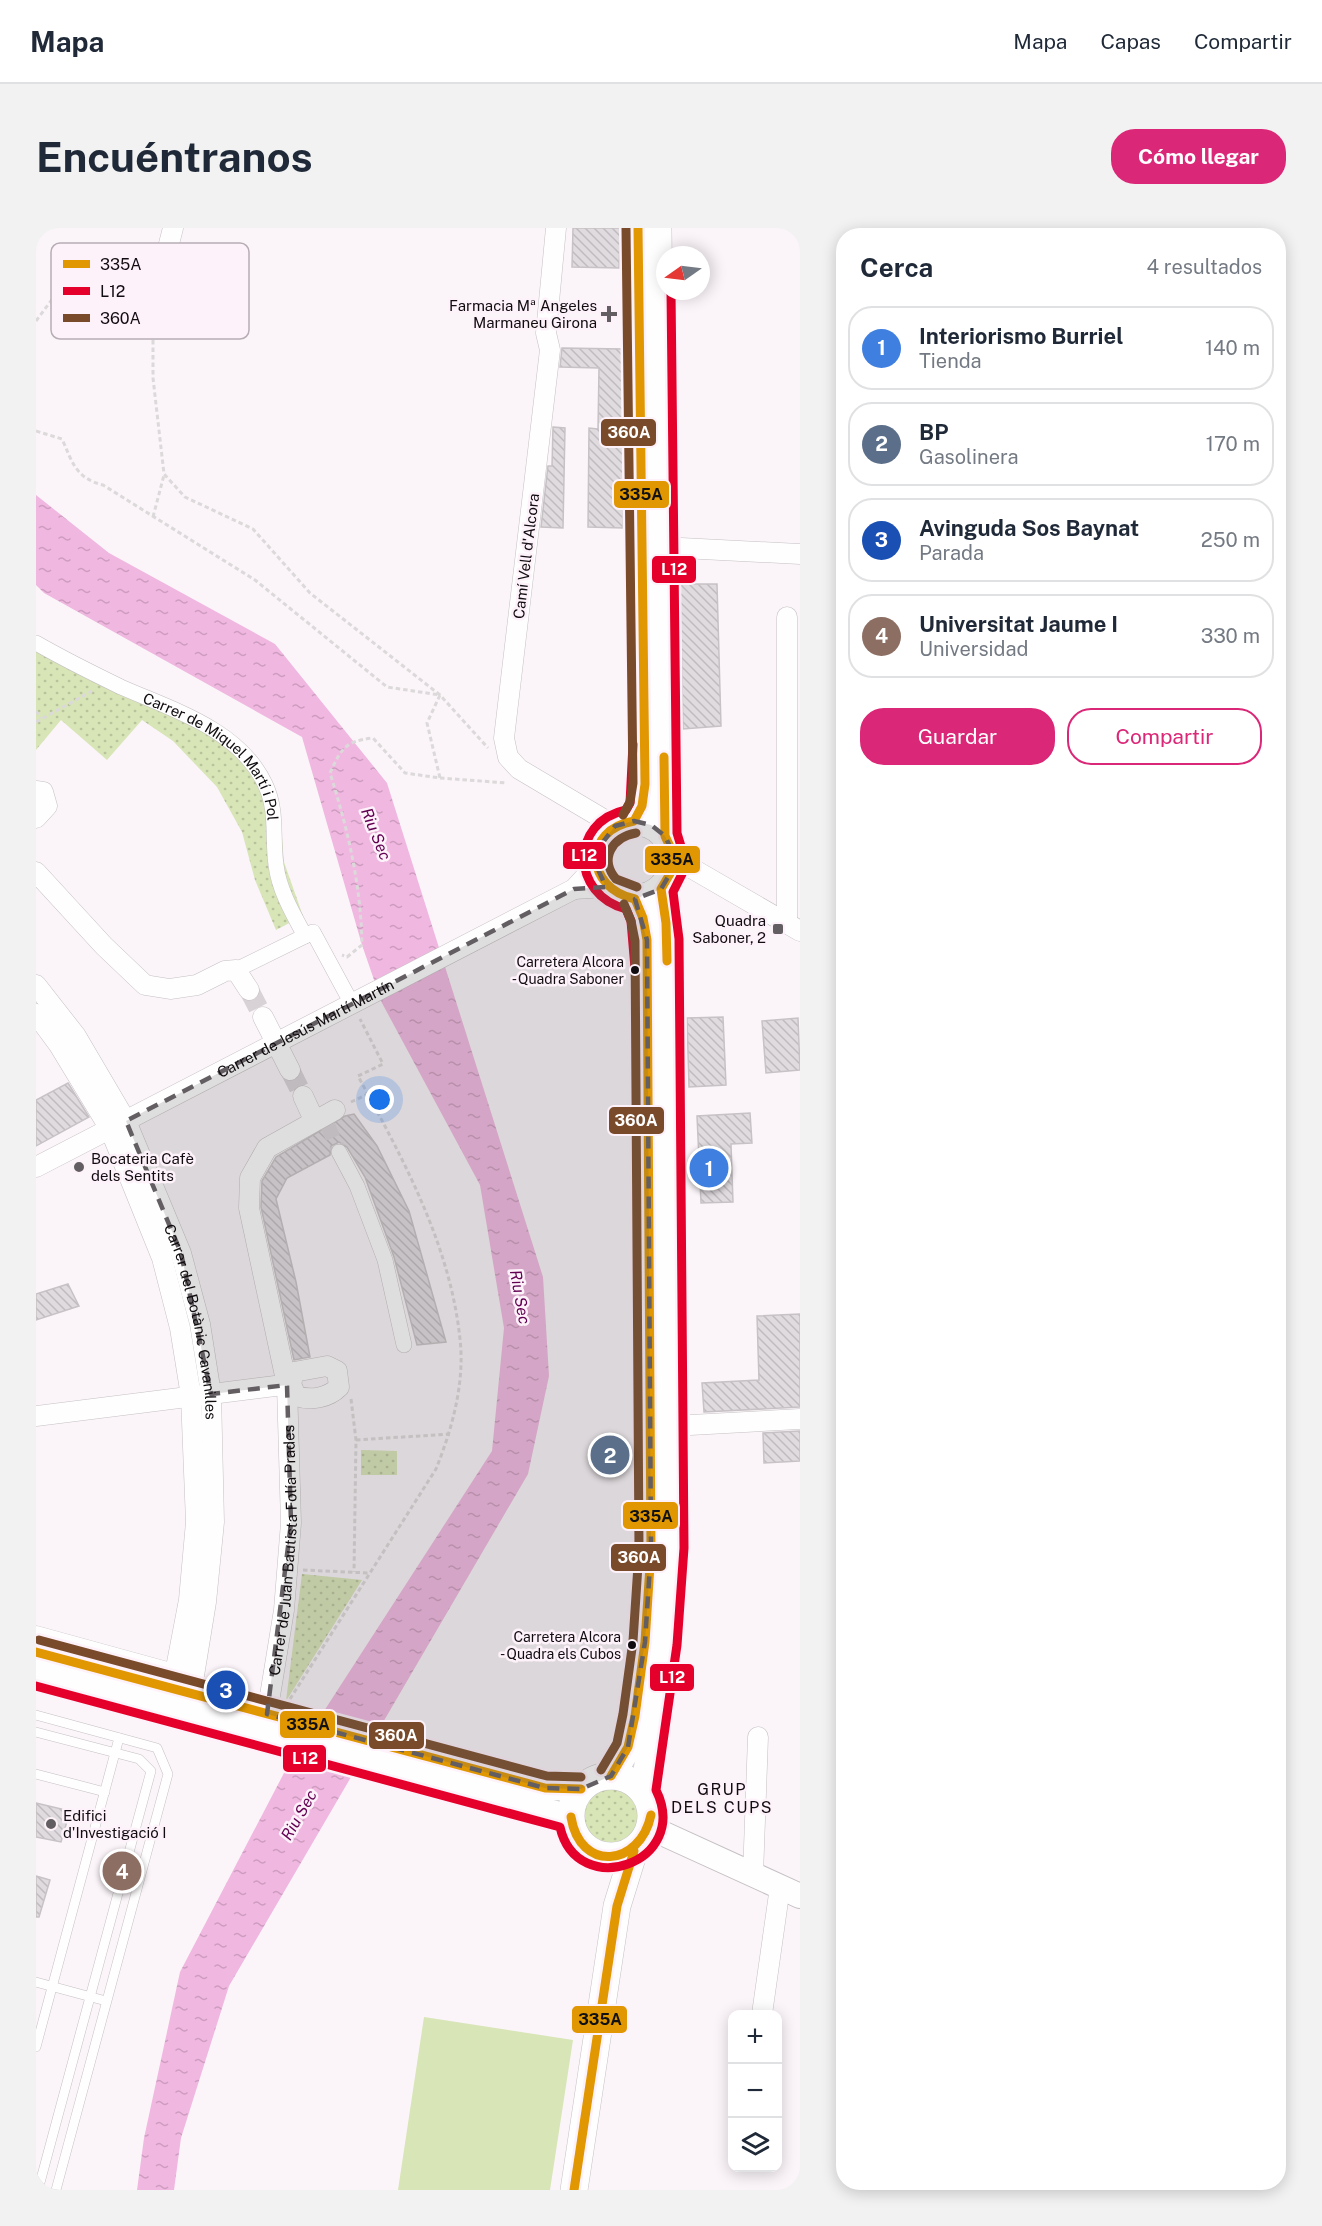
<!DOCTYPE html>
<html lang="es">
<head>
<meta charset="utf-8">
<style>
  :root { --surface:#fff; --page:#f2f2f3; --text:#1f2937; --muted:#747a83; --line:#e0e1e3; --accent:#db2777 }
  body { margin:0; font-family:"Public Sans",sans-serif; background:var(--page); color:var(--text) }
  .controls { position:absolute; right:18px; bottom:18px; display:grid; overflow:hidden; border-radius:12px; box-shadow:0 3px 15px #0003 }
  .controls button { width:54px; height:54px; display:grid; place-items:center; padding:0; border:0; border-bottom:2px solid var(--line); background:var(--surface); color:var(--text); font:30px sans-serif }
  .compass { position:absolute; left:620px; top:18px; width:54px; height:54px; border-radius:50%; background:var(--surface); box-shadow:0 3px 15px #0003; rotate:256deg }
  .you { position:absolute; left:344px; top:872px; width:21px; height:21px; margin:-15px; border:4px solid #fff; border-radius:50%; background:#1a73e8; box-shadow:0 0 0 9px #1a73e833 }
  .badge { display:grid; place-items:center; width:39px; height:39px; border-radius:50%; background:var(--accent); color:#fff; font-size:20px; font-weight:700 }
  .pin { position:absolute; translate:-50% -50%; border:3px solid #fff; box-shadow:0 2px 6px #0006 }
  .list { margin:0; padding:0; list-style:none }
  h2 { display:flex; justify-content:space-between; align-items:center; height:78px; margin:0; padding:0 24px; font-size:26px }
  h2 small { font-size:20px; font-weight:400; color:var(--muted) }
  .list li { display:grid; grid-template-columns:39px 1fr auto; gap:18px; align-items:center; box-sizing:border-box; height:84px; margin:0 12px 12px; padding:0 12px; border:2px solid var(--line); border-radius:24px }
  .list b { display:block; font-size:22px; white-space:nowrap }
  .list p { margin:0; font-size:20px; white-space:nowrap; color:var(--muted) }
  .list em { font-size:20px; font-style:normal; color:var(--muted) }
  .actions { display:flex; gap:12px; padding:18px 24px }
  .actions a { flex:1; padding:14px 0; border:2px solid var(--accent); border-radius:24px; text-align:center; font-size:21px; color:var(--accent) }
  .actions .main { background:var(--accent); color:#fff }
  .icon { flex:none; width:33px; height:33px; fill:none; stroke:currentColor; stroke-width:2; stroke-linecap:round; stroke-linejoin:round }
  .map { position:relative; flex:none; width:764px; height:1962px; overflow:hidden; border-radius:24px }
  header { display:flex; align-items:center; gap:36px; box-sizing:border-box; height:84px; padding:0 30px; background:var(--surface); border-bottom:2px solid var(--line) }
  header strong { font-size:28px }
  nav { display:flex; gap:33px; margin-inline-start:auto; font-size:21px }
  .intro { display:flex; align-items:center; justify-content:space-between; box-sizing:border-box; height:144px; padding:0 36px }
  h1 { margin:0; font-size:42px }
  .button { padding:15px 27px; border-radius:24px; background:var(--accent); color:#fff; font-size:21px; font-weight:700 }
  main { display:flex; gap:36px; padding:0 36px }
  aside { flex:1; background:var(--surface); border-radius:24px; box-shadow:0 3px 15px #0003 }
  .map>svg:first-child { display:block }
</style>
</head>
<body>
<header>
<strong>Mapa</strong>
<nav><a>Mapa</a><a>Capas</a><a>Compartir</a></nav>
</header>
<div class="intro"><h1>Encuéntranos</h1><a class="button">Cómo llegar</a></div>
<main>
<div class="map">
<svg width="764" height="1962" viewBox="0 0 764 1962">
  <defs>
    <pattern id="green-dots" width="8" height="8" patternUnits="userSpaceOnUse" patternTransform="scale(1.5)"><rect width="8" height="8" fill="#d8e5b7"/><path d="M2 2h.1M6 6h.1" fill="none" stroke="#b8c39c" stroke-width="1.8" stroke-linecap="round"/></pattern>
    <pattern id="water-ripples" width="26" height="14" patternUnits="userSpaceOnUse" patternTransform="scale(1.5)"><rect width="26" height="14" fill="#f0b7e0"/><path d="M2 4q2-2 4 0t4 0M15 11q2-2 4 0t4 0" fill="none" stroke="#cd9cbf"/></pattern>
    <pattern id="building-back-hatch" width="6" height="6" patternUnits="userSpaceOnUse" patternTransform="scale(1.5)"><rect width="6" height="6" fill="#e0dbdf"/><path d="M-1 5l2 2M0 0l6 6M5-1l2 2" fill="none" stroke="#bfbbbe"/></pattern>
  </defs>
  <rect width="100%" height="100%" fill="#fbf5f9"/>
  <g fill="url(#green-dots)">
    <path d="M0 408 199 508 244 585 248 634 267 688 240 702 219 652 206 604 181 559 137 513 106 492 71 532 25 492 0 522Z"/>
    <path d="M325 1222 361 1223V1247H325Z"/>
    <path d="M266 1346 326 1352 250 1473Z"/>
    <circle cx="575" cy="1588" r="31"/>
  </g>
  <path fill="#d8e5b7" d="M388 1789 537 1812 514 1962H362Z"/>
  <path fill="url(#water-ripples)" d="M0 267 73 325 239 416 351 555 507 1049 513 1148 492 1246 193 1758 145 1910 138 1962H101L108 1910 144 1744 248 1545 456 1223 468 1100 444 957 346 775 326 717 266 509 8 365 0 357Z"/>
  <g fill="url(#building-back-hatch)" stroke="#c7c2c5" stroke-width="1.5">
    <path d="M537 0H585L583 40 536 39Z"/>
    <path d="M526 120 587 121V300L552 299 553 200 562 201 563 140 524 139Z"/>
    <path d="M517 199 529 200 527 300 505 299 512 238H516Z"/>
    <path d="M644 356H681L685 498 647 501Z"/>
    <path d="M687 789 690 857 653 859 651 790Z"/>
    <path d="M762 790 764 842 730 845 726 793Z"/>
    <path d="M32 855 53 889 0 918V872Z"/>
    <path d="M714 885 716 915 695 916 697 974 665 975 661 888Z"/>
    <path d="M318 886 341 918 373 983 410 1114 381 1117 358 1029 329 949 311 919 303 914 295 918 294 927 251 950 240 971 260 1054 274 1129 258 1132 225 979 226 953 240 929 309 888Z"/>
    <path d="M32 1056 43 1078 0 1092V1066Z"/>
    <path d="M764 1086V1179L668 1184 666 1155 723 1152 721 1088Z"/>
    <path d="M764 1203V1233L728 1235 727 1205Z"/>
    <path d="M0 1575 34 1583 25 1614 0 1609Z"/>
    <path d="M0 1648 14 1652 3 1689H0Z"/>
  </g>
  <g fill="none" stroke-linecap="round" stroke-linejoin="round">
    <path stroke="#d8d2d6" stroke-width="15" stroke-dasharray="15 8" stroke-linecap="butt" d="M291 896 303 924"/>
    <g stroke="#d8d2d6" stroke-width="20" stroke-dasharray="20 10" stroke-linecap="butt">
      <path d="M213 762 227 789"/>
      <path d="M254 842 267 868"/>
    </g>
    <defs>
      <g id="service">
        <path d="M0 1487 121 1520 132 1546 20 1962"/>
        <path d="M0 1504 103 1531 115 1543 2 1962"/>
        <path d="M0 1546 69 1564"/>
        <path d="M0 1754 70 1773"/>
        <path d="M0 1819 83 1510"/>
      </g>
      <g id="pedestrian">
        <path id="s1" d="M0 415C28 431 56 445 85 459 137 482 203 501 229 556 242 583 236 609 240 637 243 662 257 686 269 708"/>
        <path d="M200 742 277 704 316 776"/>
        <path d="M303 924 321 958 349 1032 368 1117"/>
      </g>
      <g id="minor">
        <path d="M520 0 510 105 514 122 468 510 472 529 483 541 579 598"/>
        <path d="M117 79 137 0"/>
        <path d="M626 319 764 326"/>
        <path d="M0 563 7 564 11 578 0 590"/>
        <path d="M637 625 650 637 764 703"/>
        <path d="M0 644 68 718 109 757 134 761 161 757 189 743 200 742 213 762"/>
        <path d="M538 661 570 659"/>
        <path d="M751 695V389"/>
        <path id="s2" d="M0 757 40 808 90 893 145 1025 164 1096 175 1166 178 1294 170 1374 155 1466"/>
        <path d="M0 786 23 817 74 901 126 1030 144 1100 155 1168 160 1294 153 1372 136 1461"/>
        <path d="M227 789 254 842"/>
        <path d="M267 868 278 892"/>
        <path id="s3" d="M0 939 538 661 560 637"/>
        <path d="M291 1138 301 1143 303 1159C292 1170 275 1173 260 1168L255 1156 258 1144Z"/>
        <path d="M0 1188 255 1156"/>
        <path d="M636 1198 764 1191"/>
        <path d="M0 1408 149 1449"/>
        <path id="s4" d="M231 1486 248 1382 255 1295 251 1157 213 980 214 950 231 920 299 882"/>
        <path d="M717 1647 722 1509"/>
        <path d="M726 1786 744 1659"/>
      </g>
      <g id="tertiary">
        <path d="M0 1424 509 1560 545 1561"/>
        <path d="M0 1446 535 1589"/>
        <path d="M615 1600 764 1668"/>
      </g>
      <g id="secondary">
        <path d="M622 0 629 608"/>
        <path d="M598 593 606 578 609 556 602 0"/>
        <circle cx="599" cy="632" r="38"/>
        <circle cx="575" cy="1588" r="40"/>
        <path d="M575 1548 592 1519 599 1488 609 1414 615 1322 611 712 607 690 599 671"/>
        <path d="M608 1564 629 1415 636 1320 631 711 625 661"/>
        <path d="M538 1962 581 1678 598 1623"/>
      </g>
    </defs>
    <use href="#service" stroke="#c5c0c3" stroke-width="10"/>
    <use href="#pedestrian" stroke="#c5c0c3" stroke-width="16"/>
    <use href="#minor" stroke="#c5c0c3" stroke-width="21"/>
    <use href="#tertiary" stroke="#c5c0c3" stroke-width="26"/>
    <use href="#secondary" stroke="#c5c0c3" stroke-width="28"/>
    <g stroke="#dcd9da" stroke-width="3" stroke-dasharray="4.5 3" stroke-linecap="butt">
      <path d="M0 93 52 23 71 21 104 62"/>
      <path d="M117 97V150L128 246 149 269 217 301 274 365 404 467 452 520"/>
      <path d="M0 203 26 211C36 233 39 250 67 257L219 352 351 459 404 467 391 495 404 550 369 545 337 510C309 513 305 521 294 545 312 602 325 657 326 717L311 729 306 727"/>
      <path d="M117 289 128 247"/>
      <path d="M0 483 5 490"/>
      <path d="M0 494 56 463"/>
      <path d="M404 550 471 555"/>
      <path d="M545 627 552 602"/>
      <path d="M315 874 332 866"/>
      <path d="M315 1171 320 1212 318 1344"/>
      <path d="M320 1212 414 1206"/>
      <path d="M267 1342 333 1345"/>
      <path d="M254 1471 400 1241C416 1201 429 1155 424 1111 414 1016 367 931 322 848L347 836 324 791"/>
    </g>
    <use href="#service" stroke="#fefefe" stroke-width="9"/>
    <use href="#pedestrian" stroke="#fefefe" stroke-width="15"/>
    <use href="#minor" stroke="#fefefe" stroke-width="20"/>
    <use href="#tertiary" stroke="#fefefe" stroke-width="24"/>
    <use href="#secondary" stroke="#fefefe" stroke-width="27"/>
    <defs>
      <g id="bus-1">
        <path d="M628 529 629 608 637 625 635 644 625 661 630 695 631 733"/>
        <path d="M0 1424 509 1560 545 1561"/>
        <path d="M575 1548 592 1519 599 1488 609 1414 615 1322 611 712 607 690 599 671C549 660 546 602 598 593L606 578 609 556 602 0"/>
        <path d="M535 1589C544 1645 604 1639 615 1587"/>
        <path d="M538 1962 581 1678 598 1623"/>
      </g>
      <g id="bus-2">
        <path d="M597 516 594 575 590 582C533 594 535 667 590 681L595 693 599 740"/>
        <path d="M0 1458 524 1599C541 1674 656 1635 620 1562L641 1417 648 1320 643 711 637 664 646 646 648 628 641 605 635 63"/>
      </g>
      <g id="bus-3">
        <path d="M587 587 594 574 597 555 590 0"/>
        <path d="M600 605C576 609 563 631 580 651L601 659"/>
        <path d="M3 1412 511 1548 545 1549"/>
        <path d="M565 1542 581 1515 587 1486 597 1413 603 1322 599 713 595 693 588 676"/>
      </g>
    </defs>
    <use href="#bus-1" stroke="#fef2fa" stroke-width="14"/>
    <use href="#bus-2" stroke="#fef2fa" stroke-width="14"/>
    <use href="#bus-3" stroke="#fef2fa" stroke-width="14"/>
    <use href="#bus-1" stroke="#e09702" stroke-width="9"/>
    <use href="#bus-2" stroke="#e4002b" stroke-width="9"/>
    <use href="#bus-3" stroke="#7a4b2a" stroke-width="9"/>
  </g>
  <path fill="#625e61" fill-opacity="0.2" stroke="#625e61" stroke-width="4.5" stroke-dasharray="12 8" stroke-linejoin="round" d="M598 593 615 597 629 608 637 625 635 644 625 661 599 671 611 712 615 1322 609 1414 592 1519 575 1548 545 1561 509 1560 231 1486 255 1295 251 1157 175 1166 145 1025 90 893 538 661 570 659 560 637 561 622 579 598Z"/>
  <g fill="#625e61" stroke="#fef2fa" stroke-width="2">
    <path d="M570 77h6v6h6v6h-6v6h-6v-6h-6v-6h6z"/>
    <rect x="736" y="695" width="12" height="12" rx="3"/>
    <circle cx="43" cy="939" r="6"/>
    <circle cx="15" cy="1596" r="6"/>
  </g>
  <g fill="#100c0f" stroke="#fef2fa" stroke-width="2">
    <circle cx="599" cy="742" r="5"/>
    <circle cx="596" cy="1417" r="5"/>
  </g>
  <g text-anchor="middle" dominant-baseline="central" stroke-width="5" stroke-linejoin="round" paint-order="stroke">
    <g font-size="14" fill="#100c0f" stroke="#fef2fa" text-anchor="end">
      <text x="588" y="734">Carretera Alcora<tspan x="588" dy="17">- Quadra Saboner</tspan></text>
      <text x="585" y="1409">Carretera Alcora<tspan x="585" dy="17">- Quadra els Cubos</tspan></text>
    </g>
    <g font-size="15" fill="#100c0f" stroke="#fef2fa" text-anchor="end">
      <text x="561" y="77">Farmacia Mª Angeles<tspan x="561" dy="17">Marmaneu Girona</tspan></text>
      <text x="730" y="692">Quadra<tspan x="730" dy="17">Saboner, 2</tspan></text>
      <text x="55" y="930" text-anchor="start">Bocateria Cafè<tspan x="55" dy="17">dels Sentits</tspan></text>
      <text x="27" y="1587" text-anchor="start">Edifici<tspan x="27" dy="17">d'Investigació I</tspan></text>
    </g>
    <g font-size="15" fill="#100c0f" stroke="#fef2fa">
      <text transform="translate(490 328) rotate(-83)">Camí Vell d'Alcora</text>
      <text stroke="none"><textPath href="#s1" startOffset="216">Carrer de Miquel Martí i Pol</textPath></text>
      <text stroke="none"><textPath href="#s3" startOffset="303">Carrer de Jesús Martí Martín</textPath></text>
      <text stroke="none"><textPath href="#s2" startOffset="376">Carrer del Botànic Cavanilles</textPath></text>
      <text stroke="none"><textPath href="#s4" startOffset="165">Carrer de Juan Bautista Folía Prades</textPath></text>
    </g>
    <g font-size="16" font-style="italic" fill="#620052" stroke="#fef2fa">
      <text transform="translate(340 606) rotate(68)">Riu Sec</text>
      <text transform="translate(484 1069) rotate(80)">Riu Sec</text>
      <text transform="translate(263 1587) rotate(-60)">Riu Sec</text>
    </g>
    <g font-size="16" letter-spacing="1.5" fill="#100c0f" stroke="#fef2fa">
      <text x="686" y="1561">GRUP<tspan x="686" dy="18">DELS CUPS</tspan></text>
    </g>
  </g>
  <rect x="15" y="15" width="198" height="96" rx="9" fill="#fef2fa" stroke="#b7adb4" stroke-width="1.5"/>
  <rect x="27" y="32" width="27" height="8" fill="#e09702"/>
  <rect x="27" y="59" width="27" height="8" fill="#e4002b"/>
  <rect x="27" y="86" width="27" height="8" fill="#7a4b2a"/>
  <g font-size="16" fill="#100c0f">
    <text x="64" y="42">335A</text>
    <text x="64" y="69">L12</text>
    <text x="64" y="96">360A</text>
  </g>
  <g stroke="#fef2fa" stroke-width="2">
    <rect x="564" y="190" width="57" height="29" rx="6" fill="#7a4b2a"/>
    <rect x="577" y="252" width="57" height="29" rx="6" fill="#e09702"/>
    <rect x="615" y="327" width="46" height="29" rx="6" fill="#e4002b"/>
    <rect x="526" y="613" width="45" height="29" rx="6" fill="#e4002b"/>
    <rect x="608" y="617" width="57" height="29" rx="6" fill="#e09702"/>
    <rect x="572" y="878" width="57" height="29" rx="6" fill="#7a4b2a"/>
    <rect x="586" y="1273" width="57" height="29" rx="6" fill="#e09702"/>
    <rect x="574" y="1315" width="57" height="29" rx="6" fill="#7a4b2a"/>
    <rect x="613" y="1435" width="46" height="29" rx="6" fill="#e4002b"/>
    <rect x="243" y="1482" width="57" height="29" rx="6" fill="#e09702"/>
    <rect x="332" y="1493" width="57" height="29" rx="6" fill="#7a4b2a"/>
    <rect x="246" y="1516" width="45" height="29" rx="6" fill="#e4002b"/>
    <rect x="535" y="1777" width="57" height="29" rx="6" fill="#e09702"/>
  </g>
  <g font-size="16" text-anchor="middle" font-weight="bold" fill="#fff">
    <text x="593" y="210">360A</text>
    <text x="638" y="347">L12</text>
    <text x="548" y="633">L12</text>
    <text x="600" y="898">360A</text>
    <text x="603" y="1335">360A</text>
    <text x="636" y="1455">L12</text>
    <text x="360" y="1513">360A</text>
    <text x="269" y="1536">L12</text>
  </g>
  <g font-size="16" text-anchor="middle" font-weight="bold" fill="#111">
    <text x="605" y="272">335A</text>
    <text x="636" y="637">335A</text>
    <text x="615" y="1294">335A</text>
    <text x="272" y="1502">335A</text>
    <text x="564" y="1797">335A</text>
  </g>
</svg>
<div class="controls">
<button>+</button>
<button>−</button>
<button><svg class="icon" aria-label="layers" viewBox="0 0 24 24"><path d="M12 4l9 5-9 5-9-5zM3 14l9 5 9-5"/></svg></button>
</div>
<svg class="compass" viewBox="-18 -18 36 36"><path d="M0-13l5 13h-10z" fill="#e53935"/><path d="M0 13l5-13h-10z" fill="#747a83"/></svg>
<div class="you"></div>
<div class="pin badge" style="left:673px;top:940px;background:#3f7fe0">1</div>
<div class="pin badge" style="left:574px;top:1227px;background:#5c6f8a">2</div>
<div class="pin badge" style="left:190px;top:1462px;background:#1a4fb4">3</div>
<div class="pin badge" style="left:86px;top:1643px;background:#8d6e63">4</div>
</div>
<aside>
<h2>Cerca<small>4 resultados</small></h2>
<ul class="list">
<li><span class="badge" style="background:#3f7fe0">1</span><div><b>Interiorismo Burriel</b><p>Tienda</p></div><em>140 m</em></li>
<li><span class="badge" style="background:#5c6f8a">2</span><div><b>BP</b><p>Gasolinera</p></div><em>170 m</em></li>
<li><span class="badge" style="background:#1a4fb4">3</span><div><b>Avinguda Sos Baynat</b><p>Parada</p></div><em>250 m</em></li>
<li><span class="badge" style="background:#8d6e63">4</span><div><b>Universitat Jaume I</b><p>Universidad</p></div><em>330 m</em></li>
</ul>
<div class="actions"><a class="main">Guardar</a><a>Compartir</a></div>
</aside>
</main>
</body>
</html>
